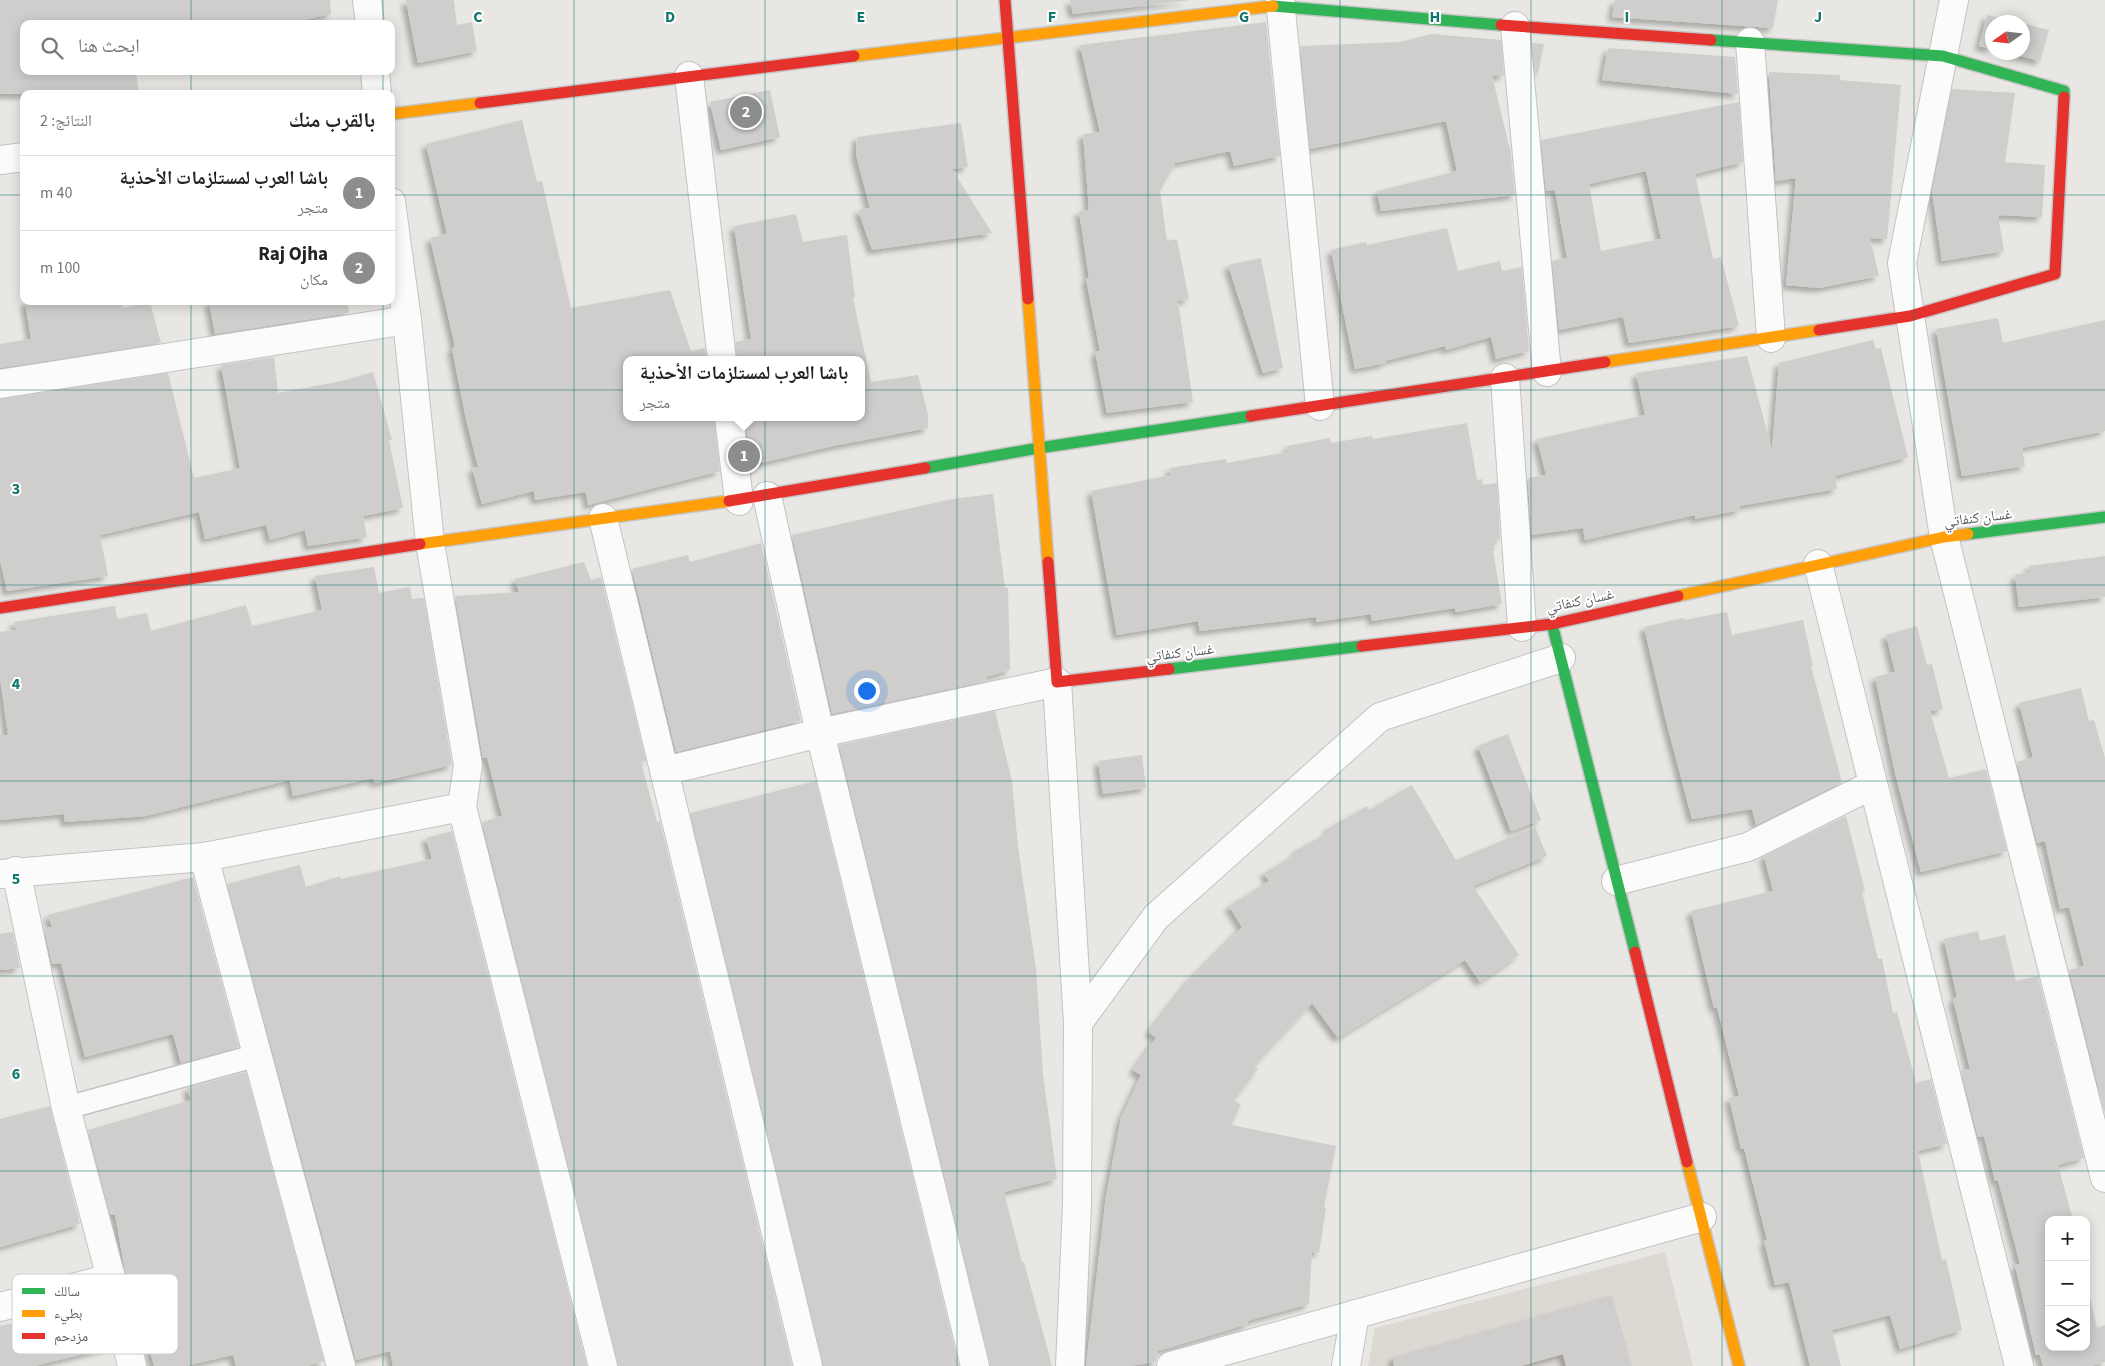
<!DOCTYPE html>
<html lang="ar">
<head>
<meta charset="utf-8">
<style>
  :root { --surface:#fff; --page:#f2f2f2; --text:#222; --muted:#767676; --line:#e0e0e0; --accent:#8c8d8e }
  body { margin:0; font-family:"Source Sans 3","Noto Naskh Arabic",sans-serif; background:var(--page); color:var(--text); direction:rtl }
  .controls { position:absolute; right:15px; bottom:15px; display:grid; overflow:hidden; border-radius:10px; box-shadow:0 2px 12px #0003 }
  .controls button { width:45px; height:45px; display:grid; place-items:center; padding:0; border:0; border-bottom:1px solid var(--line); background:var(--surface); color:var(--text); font:25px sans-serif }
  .compass { position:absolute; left:1985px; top:15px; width:45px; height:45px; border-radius:50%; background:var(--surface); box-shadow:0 2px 12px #0003; rotate:256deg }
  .you { position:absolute; left:866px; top:690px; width:18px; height:18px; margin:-12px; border:4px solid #fff; border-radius:50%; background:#1a73e8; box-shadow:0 0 0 8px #1a73e833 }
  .badge { display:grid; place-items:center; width:32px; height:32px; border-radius:50%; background:var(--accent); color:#fff; font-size:16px; font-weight:700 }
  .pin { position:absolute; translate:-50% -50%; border:2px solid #fff; box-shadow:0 1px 5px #0006 }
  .popup { position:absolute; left:623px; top:356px; width:242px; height:65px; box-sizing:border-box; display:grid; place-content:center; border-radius:10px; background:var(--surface); filter:drop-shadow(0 1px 4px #0005); font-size:16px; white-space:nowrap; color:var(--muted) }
  .popup b { font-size:19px; color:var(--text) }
  .popup::after { content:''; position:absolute; left:50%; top:100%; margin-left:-10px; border:10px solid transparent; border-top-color:var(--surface) }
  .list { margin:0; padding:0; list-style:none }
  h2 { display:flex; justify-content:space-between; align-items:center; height:65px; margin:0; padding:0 20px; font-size:21px }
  h2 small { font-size:16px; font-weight:400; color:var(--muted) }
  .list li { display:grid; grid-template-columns:32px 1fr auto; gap:15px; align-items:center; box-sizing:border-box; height:75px; padding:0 20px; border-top:1px solid var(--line) }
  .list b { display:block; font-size:19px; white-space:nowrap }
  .list p { margin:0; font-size:16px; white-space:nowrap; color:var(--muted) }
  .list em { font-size:16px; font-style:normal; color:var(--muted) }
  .icon { flex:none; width:28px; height:28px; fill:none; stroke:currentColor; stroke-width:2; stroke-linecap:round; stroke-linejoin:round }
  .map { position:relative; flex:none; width:2105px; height:1366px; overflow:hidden; direction:ltr }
  .search { position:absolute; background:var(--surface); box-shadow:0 2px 12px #0003; left:20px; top:20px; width:375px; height:55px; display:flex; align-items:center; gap:12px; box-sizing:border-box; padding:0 18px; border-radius:10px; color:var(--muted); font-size:19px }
  .panel { position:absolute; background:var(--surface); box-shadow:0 2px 12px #0003; left:20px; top:90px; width:375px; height:215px; border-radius:10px; direction:rtl }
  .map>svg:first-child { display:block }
</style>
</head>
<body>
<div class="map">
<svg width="2105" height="1366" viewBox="0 0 2105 1366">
  <defs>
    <filter id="shadow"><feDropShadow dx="-4.5" dy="4.5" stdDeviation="2.5" flood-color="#0004"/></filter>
  </defs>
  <rect width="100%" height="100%" fill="#e9e7e3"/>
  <path fill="#dcd9d3" d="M1665 1252 1693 1366H1368L1375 1328Z"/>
  <g fill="#d0cecc" fill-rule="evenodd" filter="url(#shadow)">
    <path d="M0 0H330L331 14 285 24H24V71H136L139 94H0Z"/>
    <path d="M406 0H454L457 25 472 22 477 51 418 63Z"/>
    <path d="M1070 0H1191L1073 14Z"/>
    <path d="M1615 0H1778L1773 28 1612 17Z"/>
    <path d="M1987 15 2019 22H1992V49L1979 46Z"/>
    <path d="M1266 22 1280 156 1234 166 1230 151 1175 163 1160 191 1167 241 1177 239 1189 299 1178 301 1193 402 1107 413 1095 351H1100L1086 279 1089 278 1079 211 1089 210 1083 134 1100 132 1080 45Z"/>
    <path d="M2022 23 2049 30 2040 61 2005 52H2022Z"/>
    <path d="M1432 34 1501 40 1504 76 1492 75 1509 146H1510L1515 195 1381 211 1377 191 1457 171 1446 121 1310 149 1300 46 1400 42Z"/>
    <path d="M1532 43 1544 44 1538 73H1535Z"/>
    <path d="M1608 48 1735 57 1738 94 1602 80Z"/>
    <path d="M1769 72 1840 75V80L1901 85 1887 239 1870 238 1879 276 1819 288 1786 285 1796 178 1776 181Z"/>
    <path d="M1952 89 2015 93 2005 162 2045 165 2042 217 1998 215 2004 251 1942 261 1932 192Z"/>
    <path d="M770 90 780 137 721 150 710 102Z"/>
    <path d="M1739 102 1743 162 1695 174 1713 259 1721 257 1739 326 1629 343 1623 317 1559 330 1552 261 1567 258 1555 190 1546 191 1541 140ZM1646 171 1661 239 1601 251 1589 184Z"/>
    <path d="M522 120 537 182 542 181 571 308 670 290 691 351 705 348 706 360H626V417H714L720 471 588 505 586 492 535 500 534 491 482 504 472 468 478 467 466 419 452 349 455 346 430 238 447 234 426 144Z"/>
    <path d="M961 123 968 167 952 169 992 233 872 250 858 210 870 208 856 155 857 137Z"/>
    <path d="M796 214 803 242 847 235 855 297 853 298 871 382 918 375 928 414V428L833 446 761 463V460L750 463 745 417H862V360H737L736 342 751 339 734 226Z"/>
    <path d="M1447 228 1458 271 1500 261 1502 271 1522 267 1529 351 1496 359 1491 337 1446 350 1445 346 1385 361 1386 363 1355 369 1331 250 1366 242 1367 245Z"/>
    <path d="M1261 258 1283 368 1263 373 1228 265Z"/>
    <path d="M25 301H121L123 308 150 302 161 343 0 368V344L31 339Z"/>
    <path d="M209 301H347L349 313 215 334Z"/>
    <path d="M1998 318 2003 343 2105 320V431L2022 448 2025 466 1962 476 1936 329Z"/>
    <path d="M1873 340 1876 349 1881 348 1908 457 1835 476 1837 489 1739 506 1740 510 1695 519V515L1585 540 1583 528 1531 535 1528 478 1546 475 1537 439 1645 415 1636 373 1747 356 1772 450 1779 363Z"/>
    <path d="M274 357 278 393 342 381 373 372 392 440H389L403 508 363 516 367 537 308 546 305 530 270 540 266 525 205 539 199 512 100 535 108 576 7 591 0 560V399L168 373 194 478 240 468 221 365Z"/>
    <path d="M1467 423 1477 480 1482 479 1483 485 1497 483 1500 539 1493 540 1495 550 1493 551 1502 604 1456 612 1455 608 1372 621 1371 614 1316 622V617L1200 631 1198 621 1117 635 1091 491 1171 475 1170 468 1226 459 1227 463 1288 452 1287 446 1330 438 1331 443 1372 436 1373 439Z"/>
    <path d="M993 494 1005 588H1008L1010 670 986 677 987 681 832 714 792 535 952 499Z"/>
    <path d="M761 543 801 721 676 752 632 569 688 555 690 562Z"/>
    <path d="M2105 556V597L2019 607 2015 575 2030 572 2029 566Z"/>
    <path d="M584 562 591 580 601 577 646 761 641 762 657 822 660 821 792 1366H618L482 822 502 816 487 757 483 758 455 596 519 592 515 579Z"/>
    <path d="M374 567 379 593 410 587 412 599 424 598 452 765 375 783 373 778 293 796 290 780 146 816 65 822 64 814 0 820V735H8L0 678V632L16 630 14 622 115 606 117 619 147 613 151 631 246 605 252 626 322 610 315 576Z"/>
    <path d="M1727 612 1732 635 1803 620 1813 666H1811L1842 782 1756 825 1752 809 1692 819 1666 721 1644 627 1683 618 1684 620Z"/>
    <path d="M1917 626 1927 665 1932 664 1943 709 1930 711 1949 778 1986 769 2007 851 1921 872 1895 773 1875 677 1895 672 1886 635Z"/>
    <path d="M2081 688 2089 721 2094 720 2105 758V1114L2069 970 2084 966 2069 907 2060 909 2045 841 2037 843 2017 762 2033 757 2019 703Z"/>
    <path d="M995 711 1012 781 1018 847 1036 969 1043 1074 1057 1179 1004 1192 1022 1262H1024L1052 1366H990L839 745Z"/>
    <path d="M1508 734 1541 820 1511 831 1478 746Z"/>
    <path d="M1142 755 1146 788 1103 794 1098 761Z"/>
    <path d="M816 781 959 1366H823L690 813Z"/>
    <path d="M1412 785 1456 860 1535 827 1547 856 1473 886 1519 955 1480 982 1465 960 1338 1038 1312 1003 1254 1066 1258 1069 1234 1100 1241 1105 1231 1125 1336 1146 1324 1207 1326 1208 1319 1253 1312 1252 1309 1304 1247 1321 1248 1324 1158 1351 1156 1362 1129 1366H1086L1106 1196 1121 1118 1141 1075 1133 1070 1156 1038 1149 1032 1189 980 1242 927 1229 906 1269 881 1264 873 1296 854 1295 851 1329 832 1327 829 1367 806 1369 810Z"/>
    <path d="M1846 816 1865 891 1862 892 1878 959H1882L1893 1013 1897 1012 1916 1083 1931 1079 1947 1144 1918 1151 1942 1260 1946 1259 1962 1330 1900 1349 1890 1315 1832 1330 1841 1366H1810L1789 1282 1775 1285 1764 1241 1767 1240 1744 1148 1741 1149 1729 1098 1739 1096 1717 1007 1714 1008 1691 911 1773 891 1764 856Z"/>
    <path d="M452 831 587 1366H393L390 1351 356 1360 227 884 300 865 306 887 340 876 341 879 432 859 426 838Z"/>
    <path d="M193 877 239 1047 181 1063 173 1034 85 1057 61 963 52 964 44 928 52 927 48 915Z"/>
    <path d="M1978 931 1980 941 2005 935 2016 981 2038 976 2084 1158 2058 1165 2073 1220H2049V1347H2086V1297H2090L2097 1328 2105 1325V1362L2091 1366H2043L2040 1355H2036L2015 1265 2020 1264 1998 1180 1995 1181 1984 1136 1978 1137 1961 1071 1970 1069 1953 999 1957 997 1944 939Z"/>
    <path d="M13 932 20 968 0 970V934Z"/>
    <path d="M246 1072 324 1361 307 1366H236L233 1355 185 1366H154L147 1339 142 1340 125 1271 115 1214 110 1215 88 1130 191 1100 187 1088Z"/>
    <path d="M50 1106 80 1224 0 1247V1119Z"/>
    <path d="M1612 1295 1632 1366H1566L1563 1354 1521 1366H1394L1393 1357Z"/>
    <path d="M101 1302 111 1347 34 1366H0V1326Z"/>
  </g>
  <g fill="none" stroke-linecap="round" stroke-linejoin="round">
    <defs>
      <path id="lane" d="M66 1108 258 1055"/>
      <g id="street">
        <path d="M367 0 370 24"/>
        <path d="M1280 0 1320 406"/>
        <path d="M1954 0 1902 263 1944 537 2105 1178"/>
        <path d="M1515 26 1547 372"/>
        <path d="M1750 42 1771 338"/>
        <path d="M375 71 377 94"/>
        <path d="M689 76 722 360"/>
        <path d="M0 160 24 157"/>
        <path d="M391 202 407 320 430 543 468 765 462 807 603 1366"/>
        <path d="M1505 378 1522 627"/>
        <path d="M0 384 407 320"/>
        <path d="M729 417 739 501"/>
        <path d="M767 496 820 733 975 1366"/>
        <path d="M603 518 808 1366"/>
        <path d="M1818 564 2019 1366"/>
        <path d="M665 771 820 733 1057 682 1078 1023 1156 917 1380 717 1561 658"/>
        <path d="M204 857 341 1366"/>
        <path d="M16 871 66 1108 111 1278 132 1366"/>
        <path d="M0 874 204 857 462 807"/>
        <path d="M1616 881 1748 847 1872 785"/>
        <path d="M0 1307 111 1278"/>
        <path d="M1070 1366 1077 1205 1078 1023"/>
        <path d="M1171 1366 1702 1217"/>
        <path d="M1346 1366 1355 1314"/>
      </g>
      <g id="fast">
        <path d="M1273 6 1501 25"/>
        <path d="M1711 40 1943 56 2064 91V97"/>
        <path d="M925 468 1039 448 1251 416"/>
        <path d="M1968 534 2105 517"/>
        <path d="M1552 624 1635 952"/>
        <path d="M1169 669 1362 646"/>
      </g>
      <g id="slow">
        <path d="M854 56 1273 6"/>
        <path d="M391 114 480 103"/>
        <path d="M1028 299 1048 562"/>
        <path d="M1605 362 1819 330"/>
        <path d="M420 544 729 501"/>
        <path d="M1678 596 1944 537 1968 534"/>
        <path d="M1687 1162 1739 1366"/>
      </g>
      <g id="jam">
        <path d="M1005 0 1028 299"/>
        <path d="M1501 25 1711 40"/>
        <path d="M480 103 854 56"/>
        <path d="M1819 330 1910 316 2055 274 2064 97"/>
        <path d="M1251 416 1605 362"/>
        <path d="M729 501 925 468"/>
        <path d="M1048 562 1057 682 1169 669"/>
        <path d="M0 608 420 544"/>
        <path d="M1362 646 1552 624 1678 596"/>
        <path d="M1635 952 1687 1162"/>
      </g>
    </defs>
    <use href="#lane" stroke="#c3c3c3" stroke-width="25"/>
    <use href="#street" stroke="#c3c3c3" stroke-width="30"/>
    <use href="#fast" stroke="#c6c5c5" stroke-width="14"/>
    <use href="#slow" stroke="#c6c5c5" stroke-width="14"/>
    <use href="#jam" stroke="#c6c5c5" stroke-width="14"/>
    <use href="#lane" stroke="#fcfbfb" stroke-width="22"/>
    <use href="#street" stroke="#fcfbfb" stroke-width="28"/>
    <use href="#fast" stroke="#30b455" stroke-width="11"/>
    <use href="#slow" stroke="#ff9f0a" stroke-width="11"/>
    <use href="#jam" stroke="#e5322d" stroke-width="11"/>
  </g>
  <path fill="none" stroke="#0f766e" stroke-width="1" stroke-opacity="0.55" d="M191 0V24M383 0V24M574 0V1366M765 0V1366M957 0V1366M1148 0V1366M1340 0V1366M1531 0V1366M1722 0V1366M1914 0V1366M191 71V94M383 71V94M0 195H24M391 195H2105M191 301V1366M383 301V1366M0 390H2105M0 585H2105M0 781H2105M0 976H2105M0 1171H2105"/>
  <g text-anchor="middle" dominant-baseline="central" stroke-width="4" stroke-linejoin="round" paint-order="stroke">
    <g font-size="15" fill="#5a5d61" stroke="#fff">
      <text transform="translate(1978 518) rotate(-7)">غسان كنفاتي</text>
      <text transform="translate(1580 601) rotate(-12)">غسان كنفاتي</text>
      <text transform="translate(1180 653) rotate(-7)">غسان كنفاتي</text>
    </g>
  </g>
  <rect x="12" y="1274" width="166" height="80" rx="8" fill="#fff" stroke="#ceced0" stroke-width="1"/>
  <rect x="22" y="1288" width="23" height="6" fill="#30b455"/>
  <rect x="22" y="1310" width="23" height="7" fill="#ff9f0a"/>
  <rect x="22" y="1333" width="23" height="6" fill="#e5322d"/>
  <g font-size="14" fill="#5a5d61">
    <text x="54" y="1296">سالك</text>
    <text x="54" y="1318">بطيء</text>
    <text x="54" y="1341">مزدحم</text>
  </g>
  <g font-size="16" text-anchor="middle" font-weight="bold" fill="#0f766e" stroke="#fff" stroke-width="4" stroke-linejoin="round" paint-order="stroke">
    <text x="478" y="22">C</text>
    <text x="670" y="22">D</text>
    <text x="861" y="22">E</text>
    <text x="1052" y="22">F</text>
    <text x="1244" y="22">G</text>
    <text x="1435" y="22">H</text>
    <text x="1627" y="22">I</text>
    <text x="1818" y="22">J</text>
    <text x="16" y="494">3</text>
    <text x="16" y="689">4</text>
    <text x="16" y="884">5</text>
    <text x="16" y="1079">6</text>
  </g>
</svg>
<div class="controls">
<button>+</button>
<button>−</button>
<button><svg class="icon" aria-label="layers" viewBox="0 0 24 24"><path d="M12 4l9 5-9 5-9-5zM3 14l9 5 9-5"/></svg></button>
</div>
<svg class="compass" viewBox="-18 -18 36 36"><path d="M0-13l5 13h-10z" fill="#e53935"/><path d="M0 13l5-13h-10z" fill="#767676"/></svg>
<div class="you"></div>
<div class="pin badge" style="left:744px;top:456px">1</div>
<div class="popup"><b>باشا العرب لمستلزمات الأحذية</b>متجر</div>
<div class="pin badge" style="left:746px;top:112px">2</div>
<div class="search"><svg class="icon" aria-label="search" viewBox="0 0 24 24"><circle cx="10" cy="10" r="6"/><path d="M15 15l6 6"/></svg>ابحث هنا</div>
<section class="panel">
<h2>بالقرب منك<small>النتائج: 2</small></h2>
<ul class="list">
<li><span class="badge">1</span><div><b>باشا العرب لمستلزمات الأحذية</b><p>متجر</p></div><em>40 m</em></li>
<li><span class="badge">2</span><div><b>Raj Ojha</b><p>مكان</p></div><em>100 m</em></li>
</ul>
</section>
</div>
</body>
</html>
